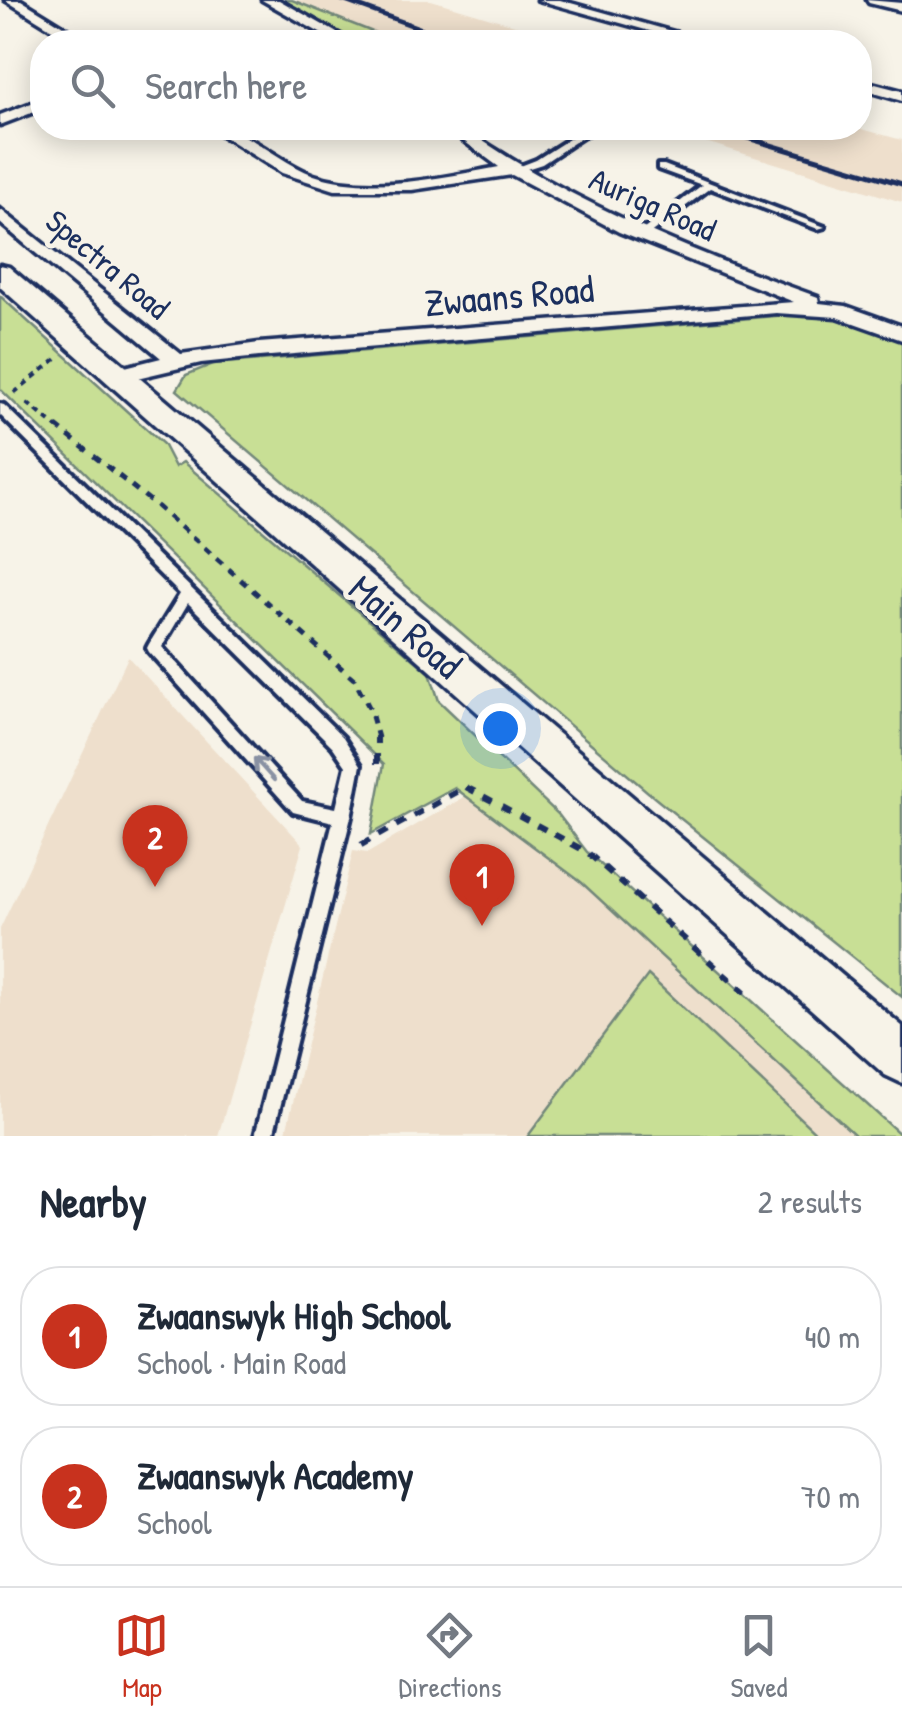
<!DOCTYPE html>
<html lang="en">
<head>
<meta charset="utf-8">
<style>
  :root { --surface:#fff; --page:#f6f6f7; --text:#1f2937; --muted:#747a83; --line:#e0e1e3; --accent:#c8321e }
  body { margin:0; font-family:"Patrick Hand",sans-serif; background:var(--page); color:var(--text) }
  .you { position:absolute; left:500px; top:728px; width:35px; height:35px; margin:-25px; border:8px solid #fff; border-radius:50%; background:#1a73e8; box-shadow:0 0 0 15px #1a73e833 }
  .badge { display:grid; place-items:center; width:65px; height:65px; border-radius:50%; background:var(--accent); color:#fff; font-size:32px; font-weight:700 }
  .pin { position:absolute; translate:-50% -82px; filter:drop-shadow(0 2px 5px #0008) }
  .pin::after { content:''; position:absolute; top:52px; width:35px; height:30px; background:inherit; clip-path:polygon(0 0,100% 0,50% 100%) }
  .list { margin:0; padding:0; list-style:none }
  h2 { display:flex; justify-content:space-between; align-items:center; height:130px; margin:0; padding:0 40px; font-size:42px }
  h2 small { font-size:32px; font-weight:400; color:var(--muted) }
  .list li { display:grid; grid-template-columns:65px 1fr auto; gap:30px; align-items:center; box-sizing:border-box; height:140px; margin:0 20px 20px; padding:0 20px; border:2px solid var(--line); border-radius:40px }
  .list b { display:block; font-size:38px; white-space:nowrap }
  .list p { margin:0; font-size:32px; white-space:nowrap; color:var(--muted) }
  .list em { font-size:32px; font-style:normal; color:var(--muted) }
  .icon { flex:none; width:55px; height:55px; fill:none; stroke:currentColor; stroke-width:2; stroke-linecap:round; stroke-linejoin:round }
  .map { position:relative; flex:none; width:902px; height:1136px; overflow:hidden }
  .search { position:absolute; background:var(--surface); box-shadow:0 5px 25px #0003; left:30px; right:30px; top:30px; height:110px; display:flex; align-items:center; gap:25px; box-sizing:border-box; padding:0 35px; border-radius:40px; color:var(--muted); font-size:38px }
  .sheet { height:450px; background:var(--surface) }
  nav { display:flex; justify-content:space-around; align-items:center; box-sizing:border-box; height:140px; border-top:2px solid var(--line); background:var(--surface); font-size:28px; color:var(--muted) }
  nav a { display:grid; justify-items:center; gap:5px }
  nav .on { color:var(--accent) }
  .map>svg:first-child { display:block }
</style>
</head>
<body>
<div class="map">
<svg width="902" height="1136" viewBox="0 0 902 1136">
  <rect width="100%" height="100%" fill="#f7f3e8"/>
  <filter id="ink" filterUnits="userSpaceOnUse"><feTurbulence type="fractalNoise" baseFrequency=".01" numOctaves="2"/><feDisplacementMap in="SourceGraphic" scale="20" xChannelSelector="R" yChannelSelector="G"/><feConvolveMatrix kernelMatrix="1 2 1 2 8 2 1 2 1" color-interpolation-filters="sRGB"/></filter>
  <g filter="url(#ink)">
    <g fill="#eedfcc">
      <path d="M292 0H431L571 42H398Z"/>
      <path d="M660 128H858L902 140V202Z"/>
      <path d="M128 657 303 845 218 1136H0V929Z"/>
      <path d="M466 796 581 882 856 1136H285L353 851 368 853Z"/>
    </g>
    <g fill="#c8df95" stroke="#72877a" stroke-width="2.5">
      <path d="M280 0H292L398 42H357Z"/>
      <path d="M0 296 163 444 175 467 183 462 430 673 439 701 558 814 587 852 902 1136H856L581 882 455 788 371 834 384 764 0 389Z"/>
      <path d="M787 315 847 320 902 340V997L655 798 177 390 186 375 213 364Z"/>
      <path d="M648 975 662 988 819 1136H528Z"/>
    </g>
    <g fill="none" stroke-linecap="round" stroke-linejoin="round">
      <defs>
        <g id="service">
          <path d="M583 130 590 132 542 164 514 173 510 170 536 160Z"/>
          <path d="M658 165H664L825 227 818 229 710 188 645 237H639V233L702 185 658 169Z"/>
          <path d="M0 404 4 405 343 737 361 765 351 817 273 1136H255L333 822 293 812 149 652 147 648 149 644 180 594 0 415ZM188 603 333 747 346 766 336 808 302 801 162 647Z"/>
        </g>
        <g id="minor">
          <path d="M5 0H21L89 42H73Z"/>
          <path d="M262 0H279L353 42H336Z"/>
          <path d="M538 0H560L710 42H689Z"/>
          <path d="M867 0 902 3V11L869 3Z"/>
          <path d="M860 80 902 91V101L860 89Z"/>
          <path d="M42 99V109L0 125V115Z"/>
          <path d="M210 128C246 126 279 163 314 175 372 194 442 177 499 167L446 128H464C572 204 693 252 818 297L819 303 846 306 902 326V340L837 317 776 313 259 357 201 363 120 382 113 380 109 375 113 370 161 358 0 223V209L181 354 259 343 794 302 619 232 512 175 412 190H335L282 173Z"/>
        </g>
        <path id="secondary" d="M0 265 9 267 902 1026V1083L885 1075 0 287Z"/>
      </defs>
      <use href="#service" stroke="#1b2f5e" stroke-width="8"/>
      <use href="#minor" stroke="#1b2f5e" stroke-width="7"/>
      <use href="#secondary" stroke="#1b2f5e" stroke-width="7"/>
      <g stroke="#1b2f5e" stroke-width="4" stroke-dasharray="6 6" stroke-linecap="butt">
        <path d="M14 393 59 357"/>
        <path d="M27 403 59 429"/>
      </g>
      <path stroke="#1b2f5e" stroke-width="5" stroke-dasharray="8 8" stroke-linecap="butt" d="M56 426 158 507 354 679 370 709 378 738"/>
      <g stroke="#1b2f5e" stroke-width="6" stroke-dasharray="10 10" stroke-linecap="butt">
        <path d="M377 764V736"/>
        <path d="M361 845 466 787 587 852 745 993"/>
      </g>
      <use href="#service" fill="#f7f3e8" fill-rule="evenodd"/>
      <use href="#minor" fill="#f7f3e8" fill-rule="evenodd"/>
      <use href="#secondary" fill="#f7f3e8" fill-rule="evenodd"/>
      <g stroke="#1b2f5e" stroke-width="5">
        <path d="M342 0 458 42"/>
        <path d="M714 128 902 184"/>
      </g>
    </g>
    <defs><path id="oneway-shaft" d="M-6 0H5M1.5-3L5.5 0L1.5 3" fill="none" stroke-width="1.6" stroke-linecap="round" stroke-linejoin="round" transform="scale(2.5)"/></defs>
    <use stroke="#8991a3" href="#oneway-shaft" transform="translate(264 769) rotate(-132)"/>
  </g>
  <g text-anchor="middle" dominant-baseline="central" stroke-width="10" stroke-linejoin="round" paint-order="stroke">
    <g font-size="32" fill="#1b2f5e" stroke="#f7f3e8">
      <text transform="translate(653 204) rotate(24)">Auriga Road</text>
      <text transform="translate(108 264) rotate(40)">Spectra Road</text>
    </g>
    <g font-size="38" fill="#1b2f5e" stroke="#f7f3e8">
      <text transform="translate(509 295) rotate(-5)">Zwaans Road</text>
      <text transform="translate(406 626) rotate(41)">Main Road</text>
    </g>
  </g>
</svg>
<div class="you"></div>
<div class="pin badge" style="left:482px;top:926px">1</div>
<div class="pin badge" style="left:155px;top:887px">2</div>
<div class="search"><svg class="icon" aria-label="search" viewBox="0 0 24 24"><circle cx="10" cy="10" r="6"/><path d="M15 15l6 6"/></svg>Search here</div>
</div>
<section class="sheet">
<h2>Nearby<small>2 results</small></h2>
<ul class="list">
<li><span class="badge">1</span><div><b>Zwaanswyk High School</b><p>School · Main Road</p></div><em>40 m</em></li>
<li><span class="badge">2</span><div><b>Zwaanswyk Academy</b><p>School</p></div><em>70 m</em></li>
</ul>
</section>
<nav>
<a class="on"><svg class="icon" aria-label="map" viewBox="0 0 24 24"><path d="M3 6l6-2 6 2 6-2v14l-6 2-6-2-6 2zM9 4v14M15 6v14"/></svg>Map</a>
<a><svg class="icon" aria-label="directions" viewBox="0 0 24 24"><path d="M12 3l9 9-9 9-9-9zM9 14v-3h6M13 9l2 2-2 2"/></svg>Directions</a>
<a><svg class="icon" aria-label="saved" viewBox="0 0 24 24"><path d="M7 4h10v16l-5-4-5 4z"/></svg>Saved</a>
</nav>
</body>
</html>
